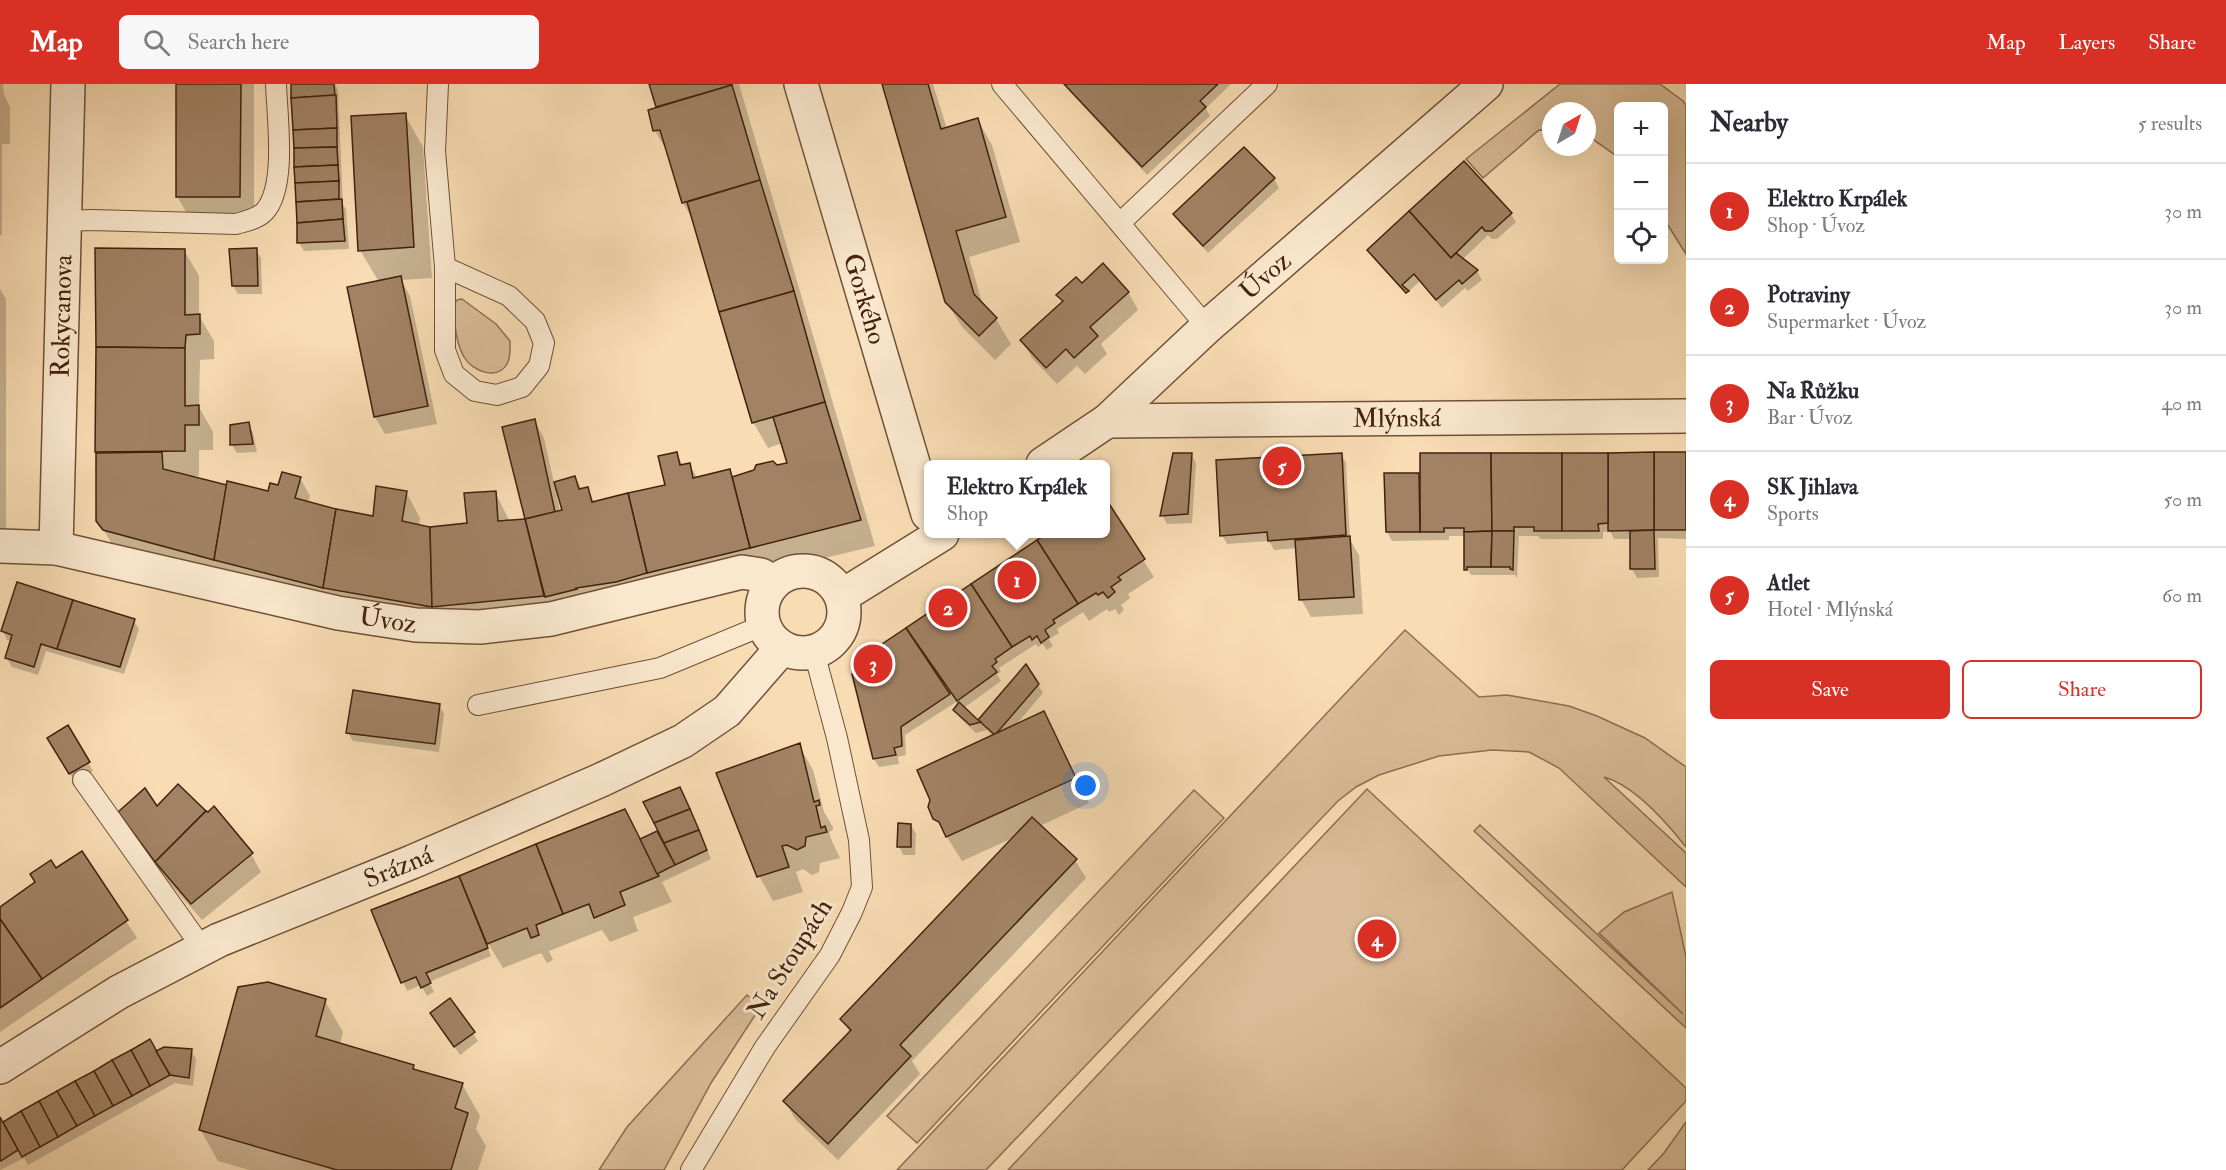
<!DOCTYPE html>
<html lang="en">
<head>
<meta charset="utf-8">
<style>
  :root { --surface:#fff; --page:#f7f7f7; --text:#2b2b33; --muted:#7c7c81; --line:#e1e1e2; --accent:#d93025 }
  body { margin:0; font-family:"IM FELL Double Pica",serif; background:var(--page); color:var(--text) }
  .controls { position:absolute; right:18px; top:18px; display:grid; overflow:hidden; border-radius:9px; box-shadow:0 6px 24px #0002 }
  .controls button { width:54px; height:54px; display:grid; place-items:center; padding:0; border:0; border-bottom:2px solid var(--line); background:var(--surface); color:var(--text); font:30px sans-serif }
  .compass { position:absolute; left:1542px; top:18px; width:54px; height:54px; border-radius:50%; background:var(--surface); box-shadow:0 6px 24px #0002; rotate:39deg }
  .you { position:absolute; left:1086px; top:702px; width:21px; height:21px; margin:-15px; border:4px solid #fff; border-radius:50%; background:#1a73e8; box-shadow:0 0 0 9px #1a73e833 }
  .badge { display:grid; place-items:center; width:39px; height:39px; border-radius:50%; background:var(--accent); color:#fff; font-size:20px; font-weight:700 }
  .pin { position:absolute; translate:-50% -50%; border:3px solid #fff; box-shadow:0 2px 6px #0006 }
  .popup { position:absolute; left:924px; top:376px; width:186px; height:78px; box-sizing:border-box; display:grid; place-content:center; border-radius:9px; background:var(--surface); filter:drop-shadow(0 2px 4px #0005); font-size:20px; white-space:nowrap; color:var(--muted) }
  .popup b { font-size:22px; color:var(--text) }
  .popup::after { content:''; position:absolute; left:50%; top:100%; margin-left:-12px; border:12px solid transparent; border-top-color:var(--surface) }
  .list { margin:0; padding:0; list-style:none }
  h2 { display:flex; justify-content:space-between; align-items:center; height:78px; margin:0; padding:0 24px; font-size:26px }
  h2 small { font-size:20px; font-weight:400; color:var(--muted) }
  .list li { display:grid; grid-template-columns:39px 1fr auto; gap:18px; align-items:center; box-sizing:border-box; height:96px; padding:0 24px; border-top:2px solid var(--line) }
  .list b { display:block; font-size:22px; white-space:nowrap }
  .list p { margin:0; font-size:20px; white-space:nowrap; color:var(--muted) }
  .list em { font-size:20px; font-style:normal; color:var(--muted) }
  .actions { display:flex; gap:12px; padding:18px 24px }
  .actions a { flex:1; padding:14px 0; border:2px solid var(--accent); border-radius:9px; text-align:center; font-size:21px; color:var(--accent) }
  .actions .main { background:var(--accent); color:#fff }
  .icon { flex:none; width:33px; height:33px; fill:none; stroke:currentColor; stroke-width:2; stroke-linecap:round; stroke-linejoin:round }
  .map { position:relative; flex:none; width:1686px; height:1086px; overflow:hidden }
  header { display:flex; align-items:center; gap:36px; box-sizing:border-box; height:84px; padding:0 30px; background:var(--accent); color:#fff }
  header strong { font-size:28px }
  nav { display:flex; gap:33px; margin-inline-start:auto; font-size:21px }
  .search { width:420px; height:54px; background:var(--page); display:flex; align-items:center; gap:15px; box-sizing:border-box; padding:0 21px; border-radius:9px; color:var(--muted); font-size:22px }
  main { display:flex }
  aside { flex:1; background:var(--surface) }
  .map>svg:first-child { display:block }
</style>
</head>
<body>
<header>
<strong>Map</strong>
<div class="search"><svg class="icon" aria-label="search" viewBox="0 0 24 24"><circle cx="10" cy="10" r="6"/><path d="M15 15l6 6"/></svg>Search here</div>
<nav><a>Map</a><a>Layers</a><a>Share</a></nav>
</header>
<main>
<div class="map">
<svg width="1686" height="1086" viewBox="0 0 1686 1086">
  <rect width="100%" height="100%" fill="#f8dcb3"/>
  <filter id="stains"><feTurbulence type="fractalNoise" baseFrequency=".00333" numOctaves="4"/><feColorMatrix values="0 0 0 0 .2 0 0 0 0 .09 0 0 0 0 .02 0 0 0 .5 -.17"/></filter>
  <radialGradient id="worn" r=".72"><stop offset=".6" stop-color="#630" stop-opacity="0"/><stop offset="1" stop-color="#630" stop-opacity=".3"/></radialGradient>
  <g fill="#d9bc97" stroke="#8e6e52" stroke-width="1.5">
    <path d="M1560 0H1660L1683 17 1686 21V170L1664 135V22H1618V73L1587 51V27H1551V47L1539 46 1483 94 1466 75Z"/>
    <path d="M462 215 496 240 510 257C510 264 511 273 507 280 497 297 472 287 464 273 455 258 455 238 453 221L457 216Z"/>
    <path d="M1405 546 1479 613 1507 611 1569 622 1597 632 1645 654 1686 683V763C1667 739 1634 701 1604 693L1686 769V803L1559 684 1529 668 1492 666 1439 672 1379 691 1356 703 1338 717 986 1086H897Z"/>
    <path d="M1367 705 1686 1004V1017L1622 1086H1008Z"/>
    <path d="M1194 706 1224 734 917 1059 887 1032Z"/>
    <path d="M1480 741 1683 930 1599 849 1624 828 1672 808 1686 873V944L1474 747Z"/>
    <path d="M747 911 761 922 711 999 664 1086H599L627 1043Z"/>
    <path d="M1686 1038V1086H1648L1664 1069Z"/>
  </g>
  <g fill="#0003" fill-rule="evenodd">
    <path d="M0 0H3L4 11 10 23V60H2V151H0Z"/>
    <path d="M178 0H254V138H192L177 112Z"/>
    <path d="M292 0H335L338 6 343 121 346 125 349 165 304 167 299 159Z"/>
    <path d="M650 0H739L875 462 694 505 448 548 114 463 98 437 96 368 184 166 199 192V232L214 257V275L200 276 199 323 213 348V366H199V392H190L228 402 269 409 300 394 310 412 308 419 374 434 406 408 420 434 419 442 430 444 468 440 495 408 510 438 527 436 534 337 544 354 554 399 575 394 582 406 587 405 595 419 667 402 676 370 683 381 689 380 698 395 729 387 733 394 788 380 783 359 768 364 753 338 694 138 683 119 669 71 655 47 649 27 658 24ZM556 407H558L564 427 560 428Z"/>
    <path d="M884 0H933L947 45 978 36 992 61 1020 158 969 173 983 222 996 235 1011 260 995 276 962 243 946 217Z"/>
    <path d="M1063 0H1231L1206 24 1210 32 1147 91Z"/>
    <path d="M405 31 423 63 432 194 401 196 410 212 437 340 385 350 375 333 379 198 360 166Z"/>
    <path d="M1464 79 1511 130 1516 138 1497 155H1492L1488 151 1462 176 1477 187 1482 196 1468 207 1465 204 1442 224 1420 197 1406 210 1374 175 1369 166Z"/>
    <path d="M1274 95 1279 104 1208 169 1180 139 1175 131Z"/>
    <path d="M256 166 261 174 262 210H238L233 202Z"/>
    <path d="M0 205 6 215V452L0 458Z"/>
    <path d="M1128 208 1138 226 1101 260 1107 270 1085 290 1077 282 1057 300 1032 274 1022 256 1063 219 1058 211Z"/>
    <path d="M248 340 253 349 257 368 237 369 232 361Z"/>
    <path d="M1686 369V455L1658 454 1659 493 1637 494 1632 485V455H1614L1610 447 1603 448V455H1541L1538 452H1519L1517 494 1515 491H1471L1466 483 1465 452H1449V456L1392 457 1387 448 1418 391 1422 397Z"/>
    <path d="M1191 370 1196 379 1192 439 1167 440 1162 431Z"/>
    <path d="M1341 370 1346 379 1350 456 1359 471 1363 530 1311 533 1301 515 1297 464 1274 466 1269 457 1227 460 1222 451Z"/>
    <path d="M1106 418 1154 493 1128 510 1130 514 1121 521 1124 526 1119 531 1115 525 1109 528 1107 525 1089 537 1083 528 1057 545 1059 549 1049 555 1053 562 1047 566 1043 560 1038 563 1036 560 999 584 1001 588 997 590 1001 597 964 624 978 639 1038 601 1043 609 1014 643 1043 629 1089 719 1040 742 1075 776 1086 794 912 977 920 990 838 1076 795 1035 785 1017 850 949 842 935 1015 753 962 777 935 734 931 716 993 652 987 646 976 649 960 634 955 626 959 621 956 618 905 651 906 671 898 673 899 680 879 683 874 675 854 590 859 577 1049 450H1106Z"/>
    <path d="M134 537 139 545 124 590 46 567 38 591 12 583 7 574 12 557 7 556 3 547Z"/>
    <path d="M439 621 444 630 439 668 353 657 348 649Z"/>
    <path d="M67 643 93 687 75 698 49 654Z"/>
    <path d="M799 661 813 686 824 728 833 743V746L829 748 831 755 840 774 820 779 819 788 812 791 803 785 796 788 803 808 773 817 759 792Z"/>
    <path d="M685 713 711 775 662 798 672 818 633 833 638 847 610 858 602 846 549 867 553 876 547 879 541 869 503 884 489 861 487 862 491 872 429 898 434 908 427 912 421 901 407 907 373 827 460 793 641 757 659 747Z"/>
    <path d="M157 724 251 770 261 788 202 836 167 796 125 737Z"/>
    <path d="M911 741 916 750 915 771H903L899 762Z"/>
    <path d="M81 769 137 854 0 948V824Z"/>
    <path d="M325 917 343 948 340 961 413 982 416 987 462 1000 480 1032 476 1045 486 1062 478 1086H249L218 1077 200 1045Z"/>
    <path d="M432 930 473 949 478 957 460 971Z"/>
    <path d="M149 957 156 969 191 967 196 975 193 1002 175 999 28 1081 24 1074 0 1086V1036L3 1040Z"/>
  </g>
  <g fill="#a18264" stroke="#43210e" stroke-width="1.5">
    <path d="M176 0H241L240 113H176Z"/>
    <path d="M291 0H334L335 12 291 14Z"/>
    <path d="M649 0H732V1L656 23Z"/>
    <path d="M882 0H928L941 45 978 34 1006 133 956 147 974 210 997 234 979 252 945 218Z"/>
    <path d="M1064 0H1218L1200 17 1206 23 1142 83Z"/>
    <path d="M732 1 760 96 682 119 660 46 653 47 648 26Z"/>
    <path d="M334 11H336L337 44 293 46 291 14Z"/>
    <path d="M406 29 414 163 358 167 351 32Z"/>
    <path d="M337 44V63L294 64 293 46Z"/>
    <path d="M337 63 338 81 294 83V64Z"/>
    <path d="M1244 63 1275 94 1203 162 1173 130Z"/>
    <path d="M1464 77 1512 129 1492 147H1485L1482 143 1451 174 1409 127Z"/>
    <path d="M338 81 339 97 295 99 294 83Z"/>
    <path d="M760 96 794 207 719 228 687 118Z"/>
    <path d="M339 97V115L296 118 295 99Z"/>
    <path d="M342 115 343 135 297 139 296 118Z"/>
    <path d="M1409 127 1451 174 1456 169 1478 186 1462 200 1459 196 1436 216 1414 190 1402 201 1409 207 1406 209 1367 166Z"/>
    <path d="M343 135 345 157 297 159V139Z"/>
    <path d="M95 164 185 165V231L200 230V250L186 251 185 264 96 263Z"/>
    <path d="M257 164 258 202H232L229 165Z"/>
    <path d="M1103 179 1129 208 1090 243 1098 252 1074 274 1066 265 1046 284 1020 256 1063 217 1056 211 1076 193 1082 199Z"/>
    <path d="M401 192 428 322 374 333 347 203Z"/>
    <path d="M794 207 825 318 752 339 719 228Z"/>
    <path d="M96 263 185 264V322L199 321V341H185V367L95 368Z"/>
    <path d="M825 318 861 436 750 464 732 393 754 386 756 381 773 377 777 381 787 379 773 333Z"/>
    <path d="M535 335 555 428 525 435 502 343Z"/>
    <path d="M249 338 253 360 230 361V341Z"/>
    <path d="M162 368 163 385 227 401 214 476 103 446 96 437V369Z"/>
    <path d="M677 368 680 381 690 379 693 394 730 385 750 464 647 489 628 409 665 401 658 372Z"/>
    <rect x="1654" y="368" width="32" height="78"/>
    <path d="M1654 368V446L1608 447V369Z"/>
    <path d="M1173 369H1192L1188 430 1160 432Z"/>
    <path d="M1342 369 1346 451 1268 457 1267 448 1220 452 1216 376Z"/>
    <path d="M1420 369H1491L1492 447 1464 448V444H1444V448H1420Z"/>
    <path d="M1491 369H1562V447H1534V443H1514V447H1492Z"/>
    <path d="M1562 369H1608V439L1598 440 1599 447H1562Z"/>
    <path d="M282 388 301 393 295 414 336 425 323 504 214 476 227 397 268 407 270 399 278 401Z"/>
    <path d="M1384 389H1419L1420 448H1386Z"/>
    <path d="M575 392 579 405 588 403 592 418 628 409 647 489 616 498 576 504 577 505 545 513 525 435 562 426 554 398Z"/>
    <path d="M376 402 407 407 402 437 430 443 432 523 323 504 336 425 373 432Z"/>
    <path d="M496 407 498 437 525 435 544 512 432 523 430 443 467 439 464 409Z"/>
    <path d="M1106 415 1145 475 1118 493 1121 496 1111 503 1115 508 1108 514 1103 508 1098 511 1096 509 1078 520 1037 456 1046 450H1106Z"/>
    <path d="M1654 446 1655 485H1630V447Z"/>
    <path d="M1492 447 1491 483H1467V486H1464V448Z"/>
    <path d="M1492 447H1514L1513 486 1510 485V483H1491Z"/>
    <path d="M1350 452 1354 513 1299 516 1295 456Z"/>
    <path d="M1037 456 1078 520 1053 536 1055 539 1045 546 1049 553 1041 559 1037 552 1032 556 1030 552 1012 563 971 500Z"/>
    <path d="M17 498 73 516 57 565 41 560 34 583 5 574 12 551 1 547Z"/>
    <path d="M971 500 1012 563 995 575 997 578 992 582 997 588 957 617 906 544Z"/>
    <path d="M73 516 135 535 120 583 57 565Z"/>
    <path d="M906 544 950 610 901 643 902 662 894 664 896 671 873 675 852 590 858 576Z"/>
    <path d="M1026 580 1039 600 995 651 978 636Z"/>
    <path d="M353 606 440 620 435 660 346 649Z"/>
    <path d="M959 618 978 636 981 638 970 641 953 626Z"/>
    <path d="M1044 627 1076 694 946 753 939 738 933 735 928 723 930 716 917 686Z"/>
    <path d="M68 641 90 678 69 690 47 654Z"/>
    <path d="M800 659 814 718 819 716 820 721 816 722 821 744 825 742 827 748 806 753 805 762 797 766 787 761 782 762 789 783 757 793 716 689Z"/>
    <path d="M178 700 206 727 155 778 118 728 145 704 157 722Z"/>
    <path d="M680 703 690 725 654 739 643 718Z"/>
    <path d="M214 722 253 769 191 820 155 778 206 727 208 728Z"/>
    <path d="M625 725 659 792 620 808 625 821 594 834 589 820 563 830 536 760Z"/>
    <path d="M690 725 699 746 664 759 654 739Z"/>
    <path d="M1032 733 1077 775 900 961 911 972 828 1060 783 1017 851 946 840 935Z"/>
    <path d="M898 739 911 740V763H897Z"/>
    <path d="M699 746 707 766 675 781 664 759Z"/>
    <path d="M657 747 675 781 657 790 640 755Z"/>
    <path d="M536 760 563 830 536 841 539 851 531 854 527 844 487 860 459 792Z"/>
    <path d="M82 767 128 836 42 895 0 835V823L35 798 30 790 51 776 56 784Z"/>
    <path d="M459 792 488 864 426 889 431 899 421 904 416 893 401 899 371 826Z"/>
    <path d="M0 835 42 895 0 924Z"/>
    <path d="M268 898 326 915 316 952 414 981 413 985 463 999 455 1024 468 1029 451 1086H337L199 1046 238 903Z"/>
    <path d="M450 914 475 948 454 963 430 929Z"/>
    <path d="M150 955 170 991 150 1002 131 966Z"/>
    <path d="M164 963 192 965 189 994 170 991 156 967Z"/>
    <path d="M131 966 150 1002 132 1012 112 976Z"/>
    <path d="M112 976 132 1012 113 1022 94 987Z"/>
    <path d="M94 987 113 1022 95 1032 75 997Z"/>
    <path d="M75 997 95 1032 77 1042 57 1007Z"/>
    <path d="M57 1007 77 1042 58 1053 39 1017Z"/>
    <path d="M39 1017 58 1053 40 1063 21 1027Z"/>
    <path d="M21 1027 40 1063 22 1073 3 1038Z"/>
    <path d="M0 1033 18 1066 1 1077 0 1075Z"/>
  </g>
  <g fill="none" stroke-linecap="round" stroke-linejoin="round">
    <defs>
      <g id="service">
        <path d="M438 0 435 67 445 183V266L454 290 475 307 497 311 522 303 539 282 544 259 535 237 509 212 445 183"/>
        <path d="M1002 0 1207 243"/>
        <path d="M64 137 92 136 236 140C246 137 258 135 265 127 287 102 277 32 276 0"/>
        <path d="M1120 139 1267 0"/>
        <path d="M478 621 660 584 764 541"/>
        <path d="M83 696 203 865"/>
        <path d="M691 1086 765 963 830 871 852 828 862 803 859 756 837 654 814 568"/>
      </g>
      <g id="minor">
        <path id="s1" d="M801 0 928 430"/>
        <path id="s2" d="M1107 337 1686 332"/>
        <path id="s3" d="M1043 380 1107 337 1207 243 1486 0"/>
        <path id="s4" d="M0 462 56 464 338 529 416 541 480 543 551 535 742 488 761 491 774 498"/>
        <path id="s5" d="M56 464 68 0"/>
        <circle cx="803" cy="528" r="41"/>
        <path d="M842 512 942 450"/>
        <path id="s6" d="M0 983 119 908 219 856 412 778 601 696 683 657 727 627 782 564"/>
      </g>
    </defs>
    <use href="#service" stroke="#705037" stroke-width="22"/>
    <use href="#minor" stroke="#705037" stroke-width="36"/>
    <use href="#service" stroke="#fae8ce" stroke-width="20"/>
    <use href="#minor" stroke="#fae8ce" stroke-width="33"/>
  </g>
  <g text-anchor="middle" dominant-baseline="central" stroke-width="6" stroke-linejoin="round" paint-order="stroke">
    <g font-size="26" fill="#43210e" stroke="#fae8ce">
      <text stroke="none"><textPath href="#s3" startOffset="292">Úvoz</textPath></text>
      <text stroke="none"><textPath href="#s1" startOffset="224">Gorkého</textPath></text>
      <text stroke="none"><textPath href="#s5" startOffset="232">Rokycanova</textPath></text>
      <text stroke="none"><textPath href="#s2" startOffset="290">Mlýnská</textPath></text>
      <text stroke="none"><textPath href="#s4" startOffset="396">Úvoz</textPath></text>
      <text stroke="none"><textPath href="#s6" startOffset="447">Srázná</textPath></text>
      <text transform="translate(790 875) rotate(-58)">Na Stoupách</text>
    </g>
  </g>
  <rect width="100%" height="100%" filter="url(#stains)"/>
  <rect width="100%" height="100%" fill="url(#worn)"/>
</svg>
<div class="controls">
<button>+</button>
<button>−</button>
<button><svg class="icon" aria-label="locate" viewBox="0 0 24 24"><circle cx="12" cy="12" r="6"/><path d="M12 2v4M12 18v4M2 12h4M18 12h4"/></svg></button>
</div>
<svg class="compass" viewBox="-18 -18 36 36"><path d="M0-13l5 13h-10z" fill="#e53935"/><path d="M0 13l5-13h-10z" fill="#7c7c81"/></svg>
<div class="you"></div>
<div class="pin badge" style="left:1017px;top:496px">1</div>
<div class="popup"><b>Elektro Krpálek</b>Shop</div>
<div class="pin badge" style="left:948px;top:524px">2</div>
<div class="pin badge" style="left:873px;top:580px">3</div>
<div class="pin badge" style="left:1377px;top:855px">4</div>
<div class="pin badge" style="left:1282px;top:382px">5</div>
</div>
<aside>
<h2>Nearby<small>5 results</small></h2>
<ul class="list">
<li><span class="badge">1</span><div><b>Elektro Krpálek</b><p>Shop · Úvoz</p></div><em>30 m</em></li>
<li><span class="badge">2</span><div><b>Potraviny</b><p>Supermarket · Úvoz</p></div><em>30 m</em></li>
<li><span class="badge">3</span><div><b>Na Růžku</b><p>Bar · Úvoz</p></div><em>40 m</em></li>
<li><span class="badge">4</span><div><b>SK Jihlava</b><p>Sports</p></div><em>50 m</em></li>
<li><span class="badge">5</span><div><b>Atlet</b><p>Hotel · Mlýnská</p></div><em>60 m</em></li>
</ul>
<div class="actions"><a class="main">Save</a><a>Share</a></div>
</aside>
</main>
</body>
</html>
